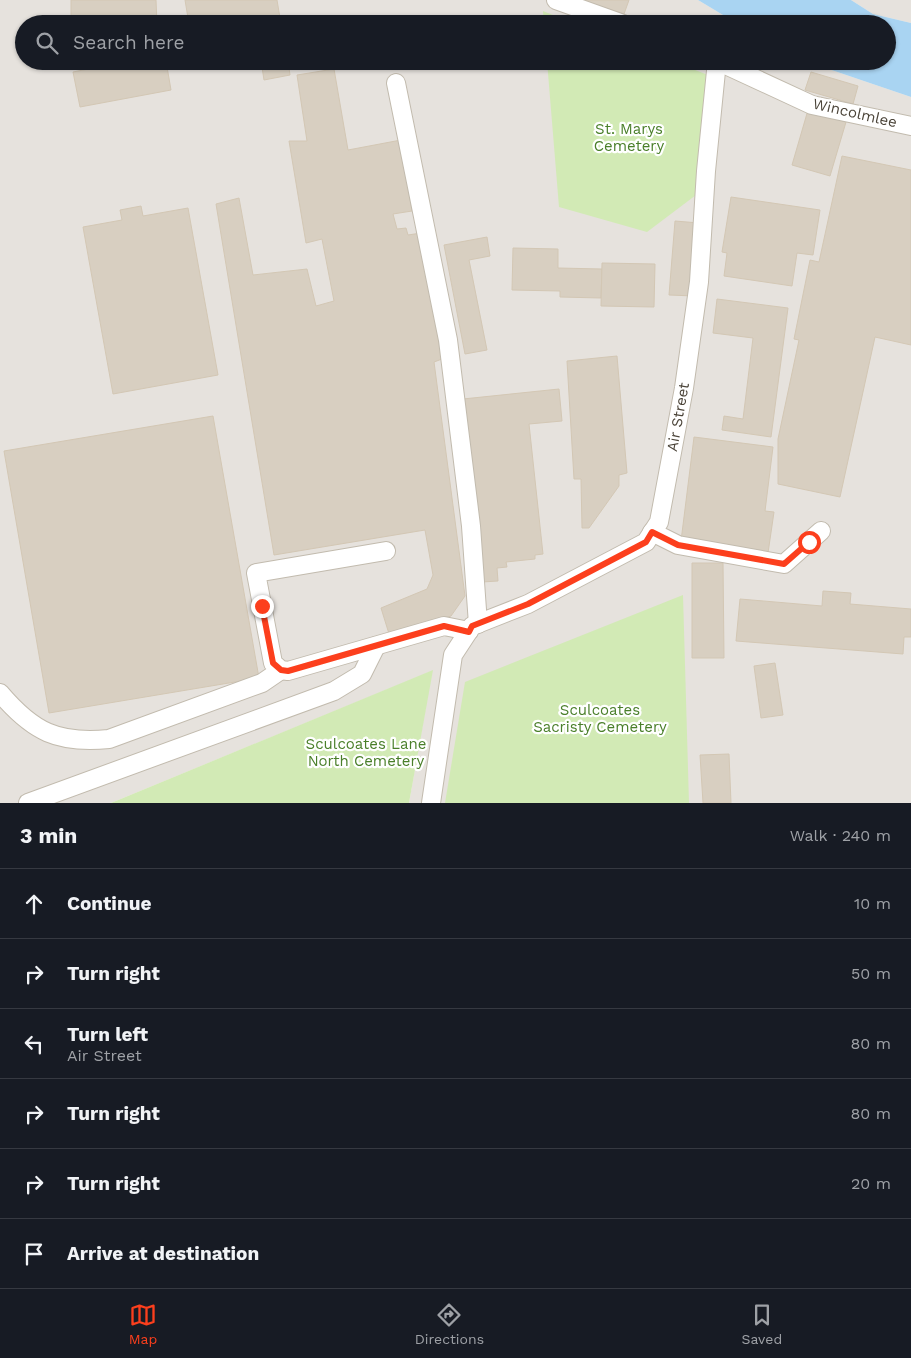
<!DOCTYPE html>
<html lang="en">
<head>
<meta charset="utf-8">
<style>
  :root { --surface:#171b24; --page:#20242c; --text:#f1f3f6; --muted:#9ea1a6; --line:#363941; --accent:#fc3f1d }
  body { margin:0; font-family:"Work Sans",sans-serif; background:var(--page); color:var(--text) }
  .stop { position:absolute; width:15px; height:15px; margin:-11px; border:4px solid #fc3f1d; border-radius:50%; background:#fff }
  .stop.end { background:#fc3f1d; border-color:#fff; box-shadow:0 1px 5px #0008 }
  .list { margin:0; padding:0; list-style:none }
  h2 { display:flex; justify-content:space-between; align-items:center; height:65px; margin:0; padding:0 20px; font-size:21px }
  h2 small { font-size:16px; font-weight:400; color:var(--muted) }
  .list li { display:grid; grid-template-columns:32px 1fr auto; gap:15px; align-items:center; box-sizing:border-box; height:70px; padding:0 20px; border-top:1px solid var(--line) }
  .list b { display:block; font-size:19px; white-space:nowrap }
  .list p { margin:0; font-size:16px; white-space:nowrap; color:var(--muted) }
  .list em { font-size:16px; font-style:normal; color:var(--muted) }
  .icon { flex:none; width:28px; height:28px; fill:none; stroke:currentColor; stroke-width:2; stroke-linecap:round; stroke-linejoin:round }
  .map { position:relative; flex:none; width:911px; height:803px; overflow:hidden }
  .search { position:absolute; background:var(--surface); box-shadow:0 1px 4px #0004; left:15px; right:15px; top:15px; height:55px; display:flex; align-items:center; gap:12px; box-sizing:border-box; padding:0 18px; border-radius:28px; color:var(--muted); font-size:19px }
  .sheet { height:485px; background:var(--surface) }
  nav { display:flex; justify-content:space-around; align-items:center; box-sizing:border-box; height:70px; border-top:1px solid var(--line); background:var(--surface); font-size:14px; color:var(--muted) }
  nav a { display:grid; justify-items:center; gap:2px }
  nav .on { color:var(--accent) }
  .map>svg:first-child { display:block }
</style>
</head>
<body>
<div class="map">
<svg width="911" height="803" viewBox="0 0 911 803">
  <rect width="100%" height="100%" fill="#f6f3ec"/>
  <g fill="#e6e2dd">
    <path d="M0 0H698L738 24H24V61H805L911 97V803H409L432 671 111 803H0Z"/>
    <path d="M851 0H911V23L873 14Z"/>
  </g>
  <g fill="#d2eab5">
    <path d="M543 11 575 24H544Z"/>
    <path d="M547 61H672L708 75 700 192 647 232 559 207Z"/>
    <path d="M683 595 689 803H445L465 682Z"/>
    <path d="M433 670 409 803H111Z"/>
  </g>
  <path fill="#a9d4f2" d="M698 0H851L873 14 911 23V97L805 61H887V24H738Z"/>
  <g fill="#d8cfc1" stroke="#d3c7b4">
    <path d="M71 0H156L157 24H71Z"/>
    <path d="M185 0H277L281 24H189Z"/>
    <path d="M580 0H629L624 14Z"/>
    <path d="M129 61H166L171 90 80 107 73 72Z"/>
    <path d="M261 61H288L290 75 264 80Z"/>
    <path d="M334 69 348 150 401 140 412 211 393 214 397 229 406 228 408 235 421 233 442 359 434 362 465 596 451 616 390 637 381 608 427 589 433 575 425 530 274 555 216 204 239 198 253 275 307 269 316 306 334 301 322 239 306 243 289 141H307L297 75Z"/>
    <path d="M811 72 858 86 853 104 805 90Z"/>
    <path d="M808 110 846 122 830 176 792 165Z"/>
    <path d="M842 156 911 170V345L875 337 840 497 778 484V439L799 340 794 339 810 260 819 262Z"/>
    <path d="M731 197 820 210 813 255 797 253 792 286 724 276 727 253 722 252Z"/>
    <path d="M141 206 143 216 188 208 218 375 113 394 83 227 122 220 120 210Z"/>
    <path d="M675 221 699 223 694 296 669 295Z"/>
    <path d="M487 237 490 256 469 260 487 350 465 354 444 245Z"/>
    <path d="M513 248 558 249V268L602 269 601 298 560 297V291L512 290Z"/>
    <path d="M602 263 655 264 654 307 601 306Z"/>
    <path d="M717 299 788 308 771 437 722 430 724 416 743 419 753 338 713 333Z"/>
    <path d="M617 356 627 473 619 475V486L589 528H582L581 479H574L567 361Z"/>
    <path d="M559 389 562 421 529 424 543 554 535 555V559L506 562 507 567 497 568 498 581 482 582 463 399Z"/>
    <path d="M213 416 259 678 49 713 4 451Z"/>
    <path d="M694 437 773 447 765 511 774 512 768 553 681 541Z"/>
    <path d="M692 563H723L724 658H692Z"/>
    <path d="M823 591 851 593 850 604 911 609V637H904L903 654 736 641 740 599 822 606Z"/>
    <path d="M775 663 783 715 761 718 754 666Z"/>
    <path d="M729 754 731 803H703L700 755Z"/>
  </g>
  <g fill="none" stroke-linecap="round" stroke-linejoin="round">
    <defs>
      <g id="minor">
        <path d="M556 0 623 24"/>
        <path d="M717 61 812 105 911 126"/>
        <path d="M396 83 448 340 471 526 478 624"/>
        <path d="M652 532 678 545 784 564 821 531"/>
        <path d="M386 551 256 573 273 663 281 670 288 671 444 626 469 631"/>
        <path d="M0 693C33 732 58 744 109 739L262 683 281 670"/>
        <path d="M28 803 334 691 362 674 376 646"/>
        <path d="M431 803 453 655 472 626 528 604 646 542 659 522 684 388 699 282 706 171 717 61"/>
      </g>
    </defs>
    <use href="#minor" stroke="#c2bbae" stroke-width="20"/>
    <use href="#minor" stroke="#fff" stroke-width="18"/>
  </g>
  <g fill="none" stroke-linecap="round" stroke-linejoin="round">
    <path stroke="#fc3f1d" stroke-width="6" d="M262 606 273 663 281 670 288 671 444 626 469 632 472 626 528 604 646 542 652 532 678 545 784 564 809 542"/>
  </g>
  <g text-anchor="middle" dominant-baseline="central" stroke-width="4.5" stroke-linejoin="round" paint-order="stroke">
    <g font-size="15" fill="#4b4439" stroke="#fff">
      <text transform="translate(855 113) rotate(13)">Wincolmlee</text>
      <text transform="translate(678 417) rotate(-80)">Air Street</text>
    </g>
    <g font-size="15" fill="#4a7f2a" stroke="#fff">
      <text x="629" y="129">St. Marys<tspan x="629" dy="17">Cemetery</tspan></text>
      <text x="600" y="710">Sculcoates<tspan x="600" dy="17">Sacristy Cemetery</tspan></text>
      <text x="366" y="744">Sculcoates Lane<tspan x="366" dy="17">North Cemetery</tspan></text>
    </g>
  </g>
</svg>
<div class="stop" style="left:809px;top:542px"></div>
<div class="stop end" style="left:262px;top:606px"></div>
<div class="search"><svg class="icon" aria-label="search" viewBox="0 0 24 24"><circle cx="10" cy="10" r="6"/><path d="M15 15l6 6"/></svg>Search here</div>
</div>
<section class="sheet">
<h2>3 min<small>Walk · 240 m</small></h2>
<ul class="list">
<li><svg class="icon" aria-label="ahead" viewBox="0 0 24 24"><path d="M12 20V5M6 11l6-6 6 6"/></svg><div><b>Continue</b></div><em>10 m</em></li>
<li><svg class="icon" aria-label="right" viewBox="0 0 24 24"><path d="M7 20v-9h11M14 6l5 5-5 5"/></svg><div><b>Turn right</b></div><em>50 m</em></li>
<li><svg class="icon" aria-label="left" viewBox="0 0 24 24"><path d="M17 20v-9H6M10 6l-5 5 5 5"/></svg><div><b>Turn left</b><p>Air Street</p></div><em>80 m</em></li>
<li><svg class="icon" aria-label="right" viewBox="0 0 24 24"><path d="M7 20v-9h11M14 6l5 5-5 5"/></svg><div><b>Turn right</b></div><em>80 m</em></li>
<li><svg class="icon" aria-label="right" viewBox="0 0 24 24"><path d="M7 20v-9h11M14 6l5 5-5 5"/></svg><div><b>Turn right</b></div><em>20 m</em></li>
<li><svg class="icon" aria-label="arrive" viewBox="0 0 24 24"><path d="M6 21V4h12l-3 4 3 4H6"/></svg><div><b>Arrive at destination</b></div></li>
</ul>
</section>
<nav>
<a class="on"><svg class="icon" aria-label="map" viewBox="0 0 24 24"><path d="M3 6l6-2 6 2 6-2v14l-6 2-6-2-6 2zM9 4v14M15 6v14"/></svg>Map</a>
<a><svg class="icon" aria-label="directions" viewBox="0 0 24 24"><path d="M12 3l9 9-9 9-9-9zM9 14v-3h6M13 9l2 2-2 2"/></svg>Directions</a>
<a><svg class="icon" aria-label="saved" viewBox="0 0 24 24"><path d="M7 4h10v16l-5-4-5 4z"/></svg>Saved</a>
</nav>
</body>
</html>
